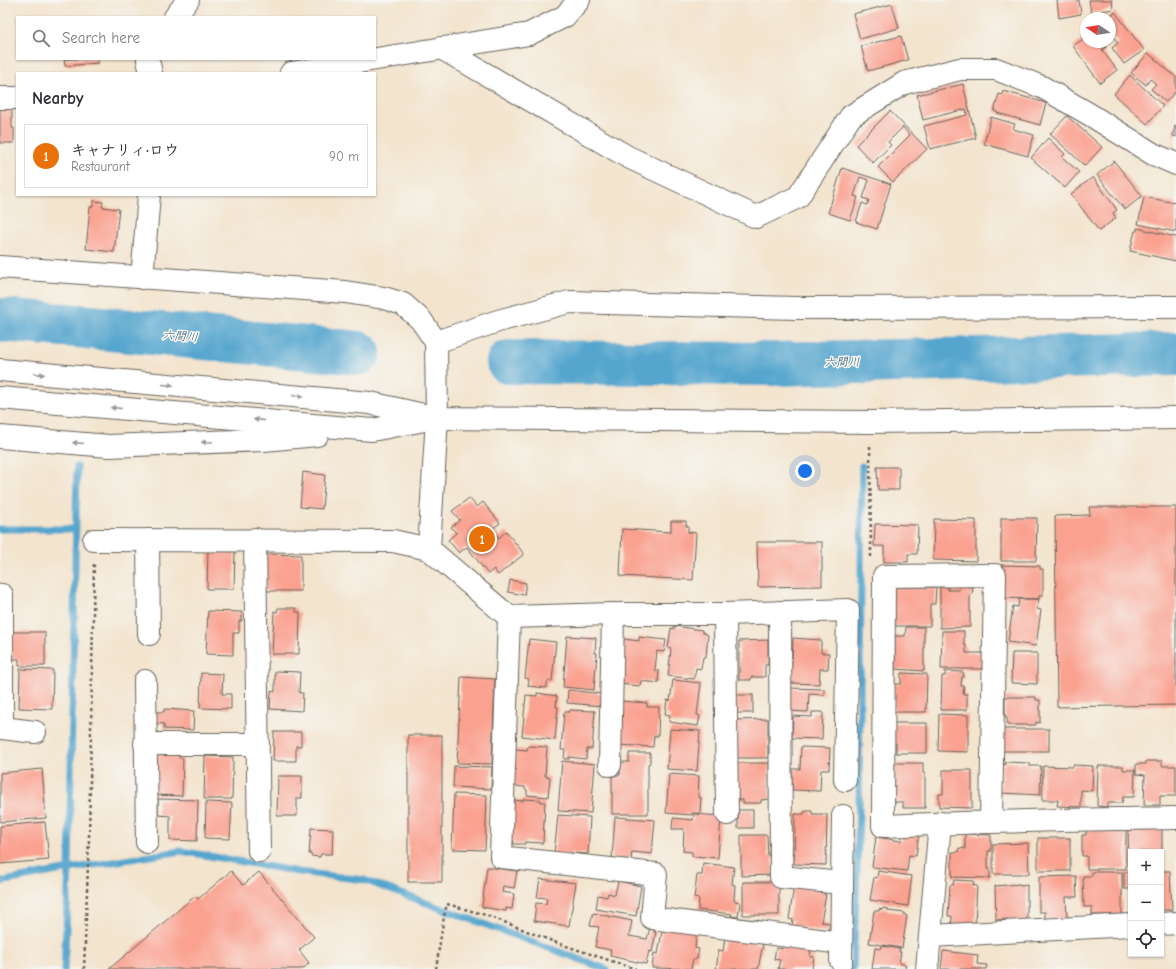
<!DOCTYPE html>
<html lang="en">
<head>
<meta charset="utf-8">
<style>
  :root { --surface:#fff; --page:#f2f2f3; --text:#2b2b33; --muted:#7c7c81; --line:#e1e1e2; --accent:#0b8043 }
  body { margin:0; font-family:"Comic Neue","Klee One",sans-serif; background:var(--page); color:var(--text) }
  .controls { position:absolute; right:12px; bottom:12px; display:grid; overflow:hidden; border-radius:0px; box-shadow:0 1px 3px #0004 }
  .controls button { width:36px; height:36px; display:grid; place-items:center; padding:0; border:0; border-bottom:1px solid var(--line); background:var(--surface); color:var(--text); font:20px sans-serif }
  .compass { position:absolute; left:1080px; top:12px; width:36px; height:36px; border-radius:50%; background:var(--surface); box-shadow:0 1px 3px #0004; rotate:282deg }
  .you { position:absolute; left:805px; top:471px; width:14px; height:14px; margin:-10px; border:3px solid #fff; border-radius:50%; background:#1a73e8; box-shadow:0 0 0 6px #1a73e833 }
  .badge { display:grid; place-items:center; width:26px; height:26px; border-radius:50%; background:var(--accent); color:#fff; font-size:13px; font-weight:700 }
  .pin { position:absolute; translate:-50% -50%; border:2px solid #fff; box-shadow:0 1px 4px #0006 }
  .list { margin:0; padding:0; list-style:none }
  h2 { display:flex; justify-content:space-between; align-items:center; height:52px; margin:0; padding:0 16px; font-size:17px }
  h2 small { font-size:13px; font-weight:400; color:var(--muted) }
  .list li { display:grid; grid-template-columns:26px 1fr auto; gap:12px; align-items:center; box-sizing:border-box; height:64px; margin:0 8px 8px; padding:0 8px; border:1px solid var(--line); border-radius:0px }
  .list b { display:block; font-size:15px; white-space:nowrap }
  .list p { margin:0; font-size:13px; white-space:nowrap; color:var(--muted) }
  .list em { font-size:13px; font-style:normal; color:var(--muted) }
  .icon { flex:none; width:22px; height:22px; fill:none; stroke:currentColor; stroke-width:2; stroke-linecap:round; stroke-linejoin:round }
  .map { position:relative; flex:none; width:1176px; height:969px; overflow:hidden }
  .search { position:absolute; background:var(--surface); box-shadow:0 1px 3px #0004; left:16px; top:16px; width:360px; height:44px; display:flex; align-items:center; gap:10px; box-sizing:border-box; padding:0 14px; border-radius:0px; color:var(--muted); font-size:15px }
  .panel { position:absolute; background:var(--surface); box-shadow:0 1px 3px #0004; left:16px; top:72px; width:360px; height:124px; border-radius:0px }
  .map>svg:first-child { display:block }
</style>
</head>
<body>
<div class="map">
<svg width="1176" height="969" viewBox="0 0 1176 969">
  <rect width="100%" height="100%" fill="#f6f6f2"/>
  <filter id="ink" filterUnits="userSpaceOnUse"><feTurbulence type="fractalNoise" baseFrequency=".025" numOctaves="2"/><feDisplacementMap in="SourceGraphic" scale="8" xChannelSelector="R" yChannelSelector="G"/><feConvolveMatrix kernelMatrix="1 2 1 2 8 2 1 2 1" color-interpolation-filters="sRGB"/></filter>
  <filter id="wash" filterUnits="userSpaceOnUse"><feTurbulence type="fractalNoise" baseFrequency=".012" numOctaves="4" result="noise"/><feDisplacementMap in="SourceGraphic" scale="16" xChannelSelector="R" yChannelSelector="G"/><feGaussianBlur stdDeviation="0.9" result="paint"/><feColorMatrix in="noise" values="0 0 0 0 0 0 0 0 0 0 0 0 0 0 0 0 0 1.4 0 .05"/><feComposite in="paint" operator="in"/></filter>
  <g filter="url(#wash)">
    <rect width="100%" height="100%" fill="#f3e4ce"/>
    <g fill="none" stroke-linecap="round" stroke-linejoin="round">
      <g stroke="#54a5ce" stroke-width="7">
        <path d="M88 347 89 327"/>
        <path d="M864 382 865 362"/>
        <path d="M0 529H76"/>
        <path d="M0 882 69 869 181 851 299 872 364 880 606 969"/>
        <path d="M64 969 69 869 77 467"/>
        <path d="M853 969 859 816 862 466"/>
      </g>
      <g stroke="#54a5ce" stroke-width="44">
        <path d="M0 320 89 327 359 353"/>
        <path d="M508 362 773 364 1176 354"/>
      </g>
    </g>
    <g id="blocks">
      <g fill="#faa190">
        <path d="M1057 0H1079L1081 14 1059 18Z"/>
        <path d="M1089 0H1112L1113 9 1091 13Z"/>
        <path d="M892 4 899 28 860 39 853 14Z"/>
        <path d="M1115 12 1144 50 1124 64 1112 48 1118 43 1113 36 1110 38V18H1107Z"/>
        <path d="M1086 34V42H1102L1106 47 1102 50 1117 70 1100 83 1073 46 1083 39 1081 37Z"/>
        <path d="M901 36 908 60 868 71 861 46Z"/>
        <path d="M1148 53 1176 77V91L1166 102 1151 89 1156 84 1150 79 1146 85 1131 73Z"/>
        <path d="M64 59H98V63L65 66Z"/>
        <path d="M1130 75 1163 106 1147 124 1114 94Z"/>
        <path d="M963 84 976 138 930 149 924 126 967 115 966 109 923 120 917 95Z"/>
        <path d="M1003 91 1046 103 1040 125 997 113V112L994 111 999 94 1002 95Z"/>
        <path d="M0 106H12V128H14V143H0Z"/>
        <path d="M890 111 927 149 893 182 878 167 910 135 903 127 888 142 891 145 873 163 856 145Z"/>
        <path d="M1067 116 1102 147 1085 166 1050 134Z"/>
        <path d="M991 117 1015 124 1013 129 1034 135 1028 156 984 144Z"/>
        <path d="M1175 125H1176V137L1173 136Z"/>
        <path d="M1048 138 1065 154 1062 157 1079 172 1065 188 1031 158Z"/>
        <path d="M1114 161 1142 196 1125 210 1097 175Z"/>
        <path d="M842 168 891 184 877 229 856 222 862 203 867 205 869 200 863 198 869 180 860 177 854 196 858 197 850 220 828 213Z"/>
        <path d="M1093 177 1117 210 1113 213 1116 218 1099 231 1071 194Z"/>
        <path d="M1144 197 1176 203V232L1138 224Z"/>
        <path d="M93 201 103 202 102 207 119 209 114 252 86 249 90 207H93Z"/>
        <path d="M1137 228 1176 237V261L1130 251 1135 231H1137Z"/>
        <path d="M877 467H899V490H878Z"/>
        <path d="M303 472 325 475 322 509 300 507Z"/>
        <path d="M469 498 477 507 483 502 500 523 492 529 499 538 506 531 524 554 498 575 494 569 488 574 467 547 459 553 448 540 456 533 451 527 460 520 452 511Z"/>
        <path d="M1089 507H1176V705L1057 707 1055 516 1090 515Z"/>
        <path d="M1001 518H1037L1036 561H1001Z"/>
        <path d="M934 519 976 520V561L933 560Z"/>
        <path d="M671 521H686V526H688V532L696 533 693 580 620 576 622 529 671 532Z"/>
        <path d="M875 524 918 525 917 554H908V562H884V546H874Z"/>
        <path d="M757 542H822V586L758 587Z"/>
        <path d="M208 549 235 550 234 589H207Z"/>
        <path d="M266 554 301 555V591H265Z"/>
        <path d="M1001 565 1040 566V569H1043V596H1039V599L1000 598Z"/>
        <path d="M510 580 526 583 524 595 508 592Z"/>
        <path d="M959 586 973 587 972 595 970 594V627L940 628V587H948V590H959Z"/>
        <path d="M890 587H936L935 604H930V626H890Z"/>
        <path d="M1019 599H1039L1037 609 1041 610 1036 646 1008 642 1013 606 1018 607Z"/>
        <path d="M278 608H296V612H300L299 654H272L274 611 277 612Z"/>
        <path d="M208 611 242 612V621H239V633H233V655L206 654Z"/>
        <path d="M674 626 702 630V632L708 635 706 657H703L701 669 696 668 694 679 668 676 671 649 668 648 671 628 674 629Z"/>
        <path d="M906 627H924V671L895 669V636H905Z"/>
        <path d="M942 631H964V645H966V653H983V669H941Z"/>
        <path d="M12 632H45V666H19V659H12Z"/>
        <path d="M567 636 596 638 595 653H597L594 690 563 687Z"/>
        <path d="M639 637 666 640 664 652 657 651 655 670 659 671 658 683 641 681 640 686 619 684 624 639 639 641Z"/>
        <path d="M793 638 821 640V653H829L828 669H820L819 684 791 683Z"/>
        <path d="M529 639 556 642 552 681H548L546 688 528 686 529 679 525 678Z"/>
        <path d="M768 640V665H765V677H751V680H739V641Z"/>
        <path d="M1012 653H1037V684L1011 683Z"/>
        <path d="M20 669 53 670 52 709 19 708Z"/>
        <path d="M275 671 300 672 299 693H303L302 711 270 709 271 691 275 692Z"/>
        <path d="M945 671 963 672 964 677H962L961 686H964L963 694H967V710H941L942 676H945Z"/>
        <path d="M201 673 223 674 222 694H231V709L200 708Z"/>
        <path d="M901 673 927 674 926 712H894V684H901Z"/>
        <path d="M461 677 495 679 492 764 457 763Z"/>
        <path d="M673 680 701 683 697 715 700 716 698 726 669 722 670 715 665 714 667 700 670 701Z"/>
        <path d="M788 688 824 689V695L809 694 808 712 787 711Z"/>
        <path d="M568 690 603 694 602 706 567 703Z"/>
        <path d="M537 693 557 696 556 707H558L555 740 522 736 526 695 537 696Z"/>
        <rect x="735" y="695" width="18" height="18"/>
        <path d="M1005 697H1036V700H1040V723L1036 722V725H1007V717H1005Z"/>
        <path d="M620 701 647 703V707H659L658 736H654L653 747 618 745Z"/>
        <path d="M164 709 194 711 193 730 164 729V724L155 723 156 712H164Z"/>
        <path d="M570 710 595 711 592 749H587L586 759 569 757V759H564L565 750H561L564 712H569Z"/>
        <path d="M812 712H823L822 739 792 738 793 716 812 717Z"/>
        <path d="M939 714 968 715V752L938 751Z"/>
        <path d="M768 719V758H735V720Z"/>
        <path d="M892 723H927V753H896V743H893Z"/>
        <path d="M670 729 700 731 697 771 667 769Z"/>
        <rect x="1003" y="729" width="46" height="22"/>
        <path d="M274 732H301V746H296V761H273Z"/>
        <rect x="408" y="735" width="34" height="147"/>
        <path d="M528 746 547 747 545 776 550 777 548 797 527 795V790L525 789V787L513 786 516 749 527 750Z"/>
        <path d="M801 747 830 748 829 770H821L820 791 792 790V769H800Z"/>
        <path d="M158 753 179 754V758H183L182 796 153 795 154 758H157Z"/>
        <path d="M629 753H650V763L648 764V814H612V775H620V762H629Z"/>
        <path d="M205 756 233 757 232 799H204Z"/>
        <path d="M562 761 595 764 591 813 558 811Z"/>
        <path d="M1146 761H1162V766H1176V796H1160V805H1144L1145 775 1136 774V764H1146Z"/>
        <path d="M1005 762 1030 763V766H1041L1040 795 1001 793 1002 765H1005Z"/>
        <path d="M736 763H769L770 799 761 800V803H743V800H737Z"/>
        <path d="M890 763H923V773L925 774V808H903V802H894Z"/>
        <path d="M1073 765 1093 766 1092 791 1081 790V807L1057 806 1058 800H1042L1043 766 1073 767Z"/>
        <path d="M454 766 492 767 491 789 453 787Z"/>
        <path d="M1098 766H1123V770H1135L1134 797H1123L1122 803H1107V807L1097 806Z"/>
        <path d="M42 769 46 818 0 822V773Z"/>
        <path d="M943 770H972V808L939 807V794H943Z"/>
        <path d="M669 774 699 776 698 797H701L700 813H692V815L666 813Z"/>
        <path d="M278 776H302V798H297V816H277Z"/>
        <path d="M454 794 487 795 485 850 452 849Z"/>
        <path d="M158 799 198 800 197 841 170 840V816L158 815Z"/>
        <path d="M523 799 541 800V802H545L543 843 525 842V844H513L514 841H511L514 800 523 801Z"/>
        <path d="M206 802 232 803 230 839 205 838Z"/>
        <rect x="738" y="810" width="15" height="18"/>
        <path d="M805 811H812V814H827L826 865 794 864 795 814H804Z"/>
        <path d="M694 814 721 816 718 858 692 856V852L683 851 684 829H672L673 818 693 820Z"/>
        <path d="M558 815 590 817 588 854 570 853 569 855 554 854Z"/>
        <path d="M615 817 655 820 652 854 632 852 631 860 612 858Z"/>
        <path d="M45 822 49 860 0 864V826Z"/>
        <path d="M1162 827V852H1131V866H1129L1128 828Z"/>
        <path d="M311 828 333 829 332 854H321L320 857 311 856V854H309Z"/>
        <path d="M1126 829V869H1087V856H1082V835H1086V830Z"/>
        <path d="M902 831 919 834 916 856 909 855 907 871 872 867 876 837 901 841Z"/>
        <path d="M965 834 991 835V851H988V869H990V878L952 877V852H958L959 848 965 849Z"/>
        <path d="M741 835H767L768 856H773V875L741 876Z"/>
        <rect x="1038" y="838" width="32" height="33"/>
        <path d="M1028 843 1029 874H993V844Z"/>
        <path d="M703 863 734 867 732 884 735 885 734 901 740 902 738 917 731 916 732 914 698 910 699 899 694 898 697 875H702Z"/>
        <path d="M487 867 517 871 514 888 503 886 502 892 514 894 512 909 506 908V911L482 907Z"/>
        <path d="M231 871 243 885 259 872 314 937 299 950 309 963 303 969H109L195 896 198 899Z"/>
        <path d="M878 871 912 876 908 906 870 900 874 877 877 878Z"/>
        <path d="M1161 871H1170L1172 910H1161Z"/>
        <path d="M1092 872H1122V915H1092V907H1084L1083 876H1092Z"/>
        <rect x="1124" y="872" width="7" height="17"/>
        <path d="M1076 876 1077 897H1066L1067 918 1045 919V912H1039V877Z"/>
        <path d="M540 879 576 883 569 926 534 921 536 903 546 904 547 898 537 897Z"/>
        <path d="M954 880 974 881 973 885 977 886 975 924 951 927 952 916H948L950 885H953Z"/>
        <path d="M618 881 641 886 636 916 596 909 598 895 607 897 608 893 615 895Z"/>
        <rect x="743" y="882" width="36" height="33"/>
        <path d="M1020 884V886L1027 885V921H1007V919L996 920 995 886Z"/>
        <path d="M794 886 825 889 824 895H826L821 922 830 923 828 932 792 926 793 920 789 919Z"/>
        <path d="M883 908 888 909V911L905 913V915L907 916 902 948 869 943 874 911H879V909L882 910Z"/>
        <path d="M593 913 632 921 629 936 647 939 651 924 655 925 654 932H656L652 952 649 951 646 964 610 956 611 950 595 947 599 927 590 926Z"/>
        <path d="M663 926 697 931 695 948 699 949 697 959H693L691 969 652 968 654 953 658 954Z"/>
        <path d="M725 937 763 944 758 969H716L719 950 723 951Z"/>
        <path d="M782 945 811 950 810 957H814L812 969H778L780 960 774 959 776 948 782 949Z"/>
        <path d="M882 946 900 949 899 952H901L899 963 906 965 905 969H872L875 948 881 949Z"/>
        <path d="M943 951 978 955 977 964 987 965 986 969H941Z"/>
      </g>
    </g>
  </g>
  <g filter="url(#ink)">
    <use href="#blocks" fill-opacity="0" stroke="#67625a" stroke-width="1"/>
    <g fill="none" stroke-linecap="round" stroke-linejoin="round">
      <defs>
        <g id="minor">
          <path d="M175 17 188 0"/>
          <path d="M441 48 628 157 756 217 798 197 851 116 904 83 960 69H996L1042 87 1089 114 1153 154 1176 164"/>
          <path d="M148 59V60L151 73"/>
          <path d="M291 73 529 34 565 16 579 0"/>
          <path d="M0 98H17"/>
          <path d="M0 267 345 292 384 298 403 304 421 320 436 342 437 418 429 549 509 617 613 614H725L848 610 845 780"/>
          <path d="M142 278 149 195"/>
          <path d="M436 342 498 321 569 302 796 308 1176 307"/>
          <path d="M0 370 370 403 437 418 870 422 1176 418"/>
          <path d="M0 398 372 430 430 419"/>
          <path d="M0 437 109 446 264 440 317 435"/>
          <path d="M255 539 259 851"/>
          <path d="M94 540 393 541 429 549"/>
          <path d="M148 540 149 634"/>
          <path d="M780 612 781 877 841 883"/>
          <path d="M725 614 727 814"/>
          <path d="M509 617 501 857 656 874 652 918 841 943"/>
          <path d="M145 681 147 842"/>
          <path d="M0 727 2 728V595"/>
          <path d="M2 728 35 732"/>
          <path d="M145 744H258"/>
          <path d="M610 765 613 614"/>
          <path d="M991 822 995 575 884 576 883 826C980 821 1078 820 1176 818"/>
          <path d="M1161 924 1176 923"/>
          <path d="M930 936 1131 925"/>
          <path d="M841 961 843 816"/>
          <path d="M927 969 940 823"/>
        </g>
      </defs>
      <use href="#minor" stroke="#67625a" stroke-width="24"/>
      <g stroke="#67625a" stroke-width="2.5" stroke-dasharray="3 3" stroke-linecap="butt">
        <path d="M870 446 871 557"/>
        <path d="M84 969 89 839 94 562"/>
        <path d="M436 969 444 916 447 904 489 916 557 943 636 969"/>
      </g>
      <use href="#minor" stroke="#fff" stroke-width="22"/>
    </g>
    <defs><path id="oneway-solid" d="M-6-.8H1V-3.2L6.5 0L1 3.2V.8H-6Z"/></defs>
    <g fill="#999">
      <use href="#oneway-solid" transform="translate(39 374) rotate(5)"/>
      <use href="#oneway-solid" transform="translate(168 385) rotate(5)"/>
      <use href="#oneway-solid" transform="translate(298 396) rotate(5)"/>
      <use href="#oneway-solid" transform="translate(116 408) rotate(-175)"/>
      <use href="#oneway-solid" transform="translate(259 420) rotate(-175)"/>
      <use href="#oneway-solid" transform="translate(207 442) rotate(178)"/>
      <use href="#oneway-solid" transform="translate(78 443) rotate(-175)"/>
    </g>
  </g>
  <g text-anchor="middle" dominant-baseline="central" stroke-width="3" stroke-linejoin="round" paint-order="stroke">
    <g font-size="12" font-style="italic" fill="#355a6c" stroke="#f6f6f2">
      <text transform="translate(180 336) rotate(5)">六間川</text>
      <text transform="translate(842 362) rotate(-1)">六間川</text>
    </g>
  </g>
</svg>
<div class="controls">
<button>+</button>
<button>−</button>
<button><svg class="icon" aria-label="locate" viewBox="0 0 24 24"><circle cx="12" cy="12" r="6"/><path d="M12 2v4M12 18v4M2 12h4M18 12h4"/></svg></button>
</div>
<svg class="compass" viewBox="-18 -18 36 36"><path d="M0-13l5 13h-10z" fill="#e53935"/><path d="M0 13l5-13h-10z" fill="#7c7c81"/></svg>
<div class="you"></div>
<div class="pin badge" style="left:482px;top:539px;background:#e8710a">1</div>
<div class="search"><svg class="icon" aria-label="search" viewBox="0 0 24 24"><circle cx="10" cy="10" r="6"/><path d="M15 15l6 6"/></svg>Search here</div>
<section class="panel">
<h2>Nearby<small></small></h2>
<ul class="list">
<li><span class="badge" style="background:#e8710a">1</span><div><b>キャナリィ·ロウ</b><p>Restaurant</p></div><em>90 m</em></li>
</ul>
</section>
</div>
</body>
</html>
